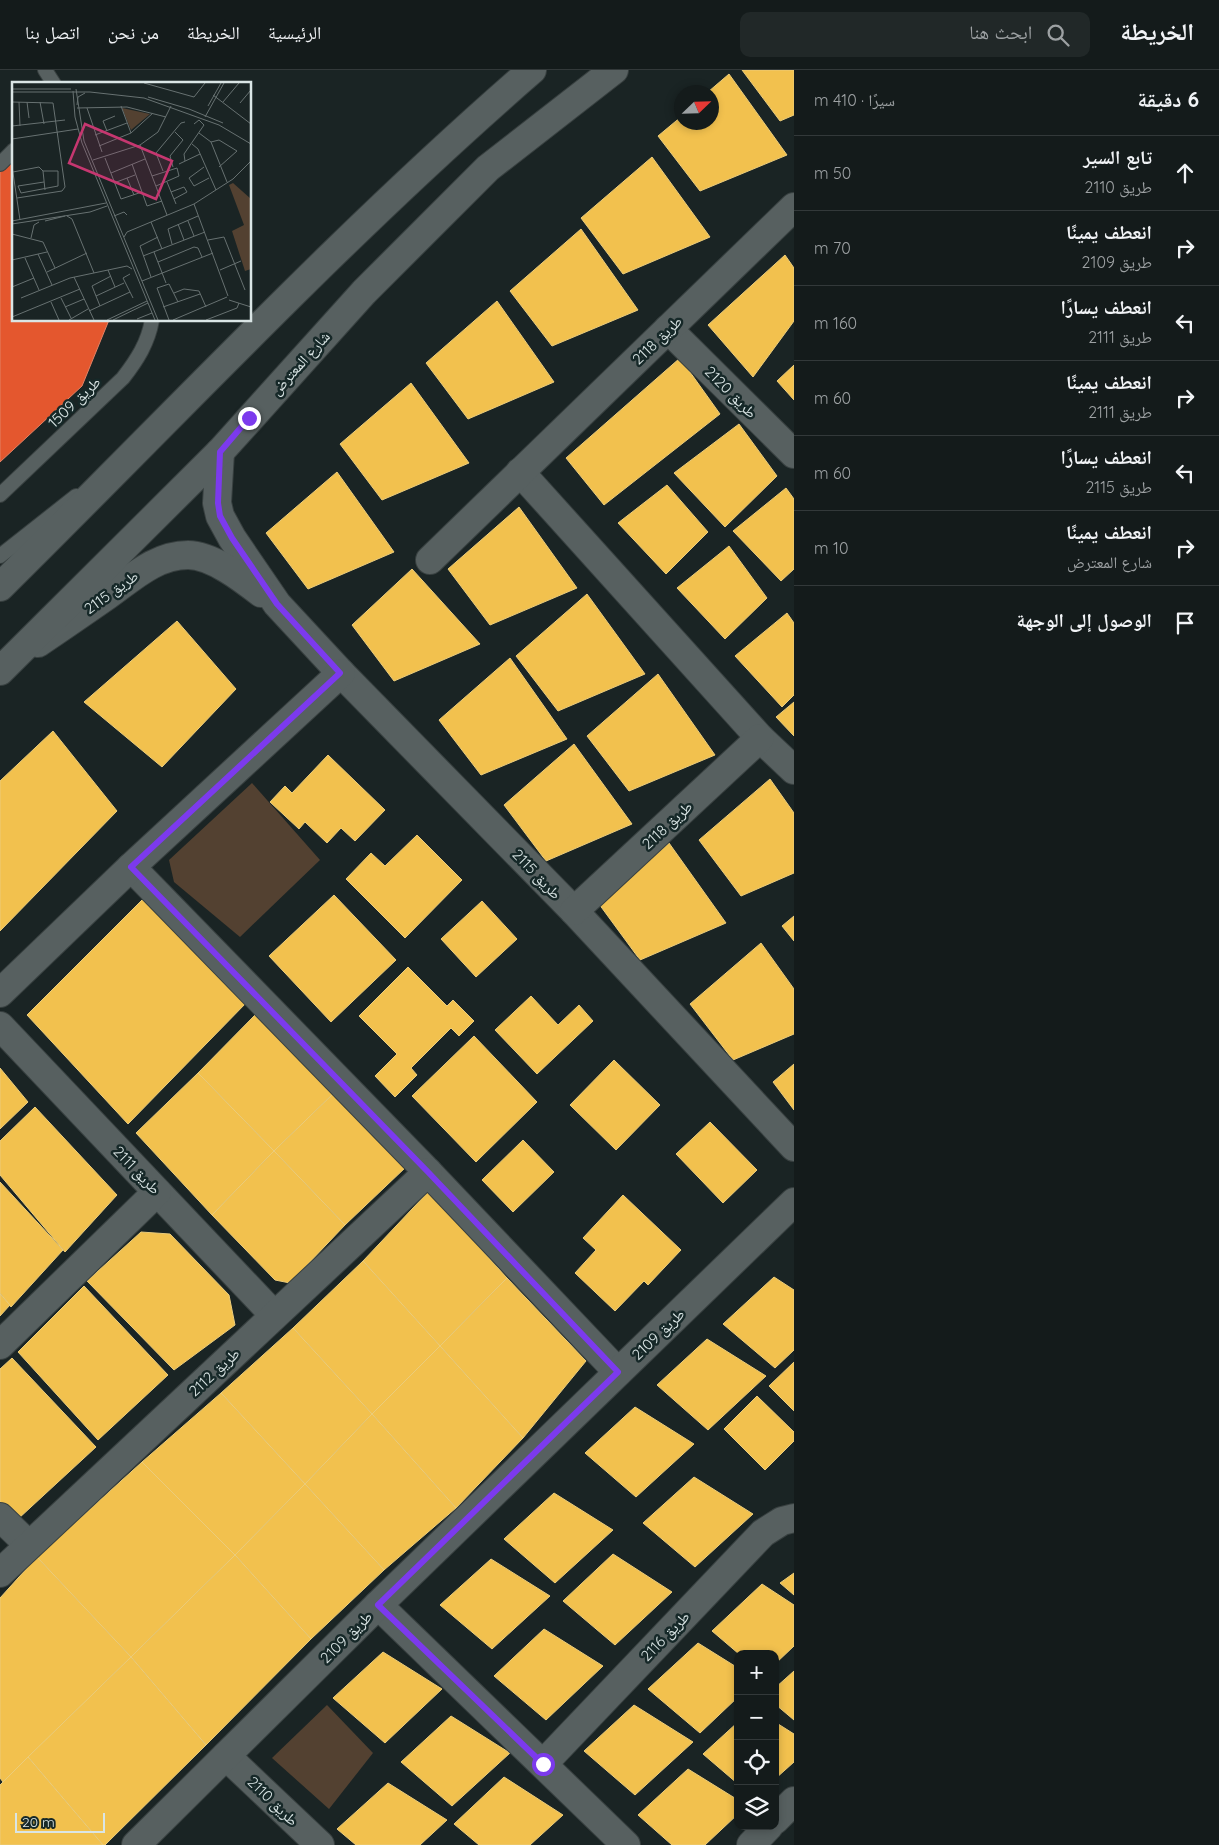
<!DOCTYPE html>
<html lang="ar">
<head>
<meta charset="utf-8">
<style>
  :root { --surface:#141b1b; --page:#212828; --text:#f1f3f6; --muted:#9da1a3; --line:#33393a }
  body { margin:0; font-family:Quicksand,"Noto Naskh Arabic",sans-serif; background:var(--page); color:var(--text); direction:rtl }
  .controls { position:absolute; right:15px; bottom:15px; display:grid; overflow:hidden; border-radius:10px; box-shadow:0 2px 8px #0003 }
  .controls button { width:45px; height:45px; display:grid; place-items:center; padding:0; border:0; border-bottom:1px solid var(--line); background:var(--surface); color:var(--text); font:25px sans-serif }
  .compass { position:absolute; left:674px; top:15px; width:45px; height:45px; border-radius:50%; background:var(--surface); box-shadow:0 2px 8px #0003; rotate:67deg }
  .scale { position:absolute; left:15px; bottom:12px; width:90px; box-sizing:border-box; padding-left:5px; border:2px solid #dae5e5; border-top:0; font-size:14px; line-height:18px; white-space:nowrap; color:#dae5e5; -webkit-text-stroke:4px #162828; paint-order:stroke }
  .stop { position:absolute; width:15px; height:15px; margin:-11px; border:4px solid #7c3aed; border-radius:50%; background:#fff }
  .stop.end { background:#7c3aed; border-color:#fff; box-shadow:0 1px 5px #0008 }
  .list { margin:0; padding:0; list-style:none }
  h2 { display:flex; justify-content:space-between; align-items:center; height:65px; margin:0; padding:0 20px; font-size:21px }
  h2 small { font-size:16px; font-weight:400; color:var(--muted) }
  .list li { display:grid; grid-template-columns:32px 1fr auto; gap:15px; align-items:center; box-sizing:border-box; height:75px; padding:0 20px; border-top:1px solid var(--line) }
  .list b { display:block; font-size:19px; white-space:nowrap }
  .list p { margin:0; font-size:16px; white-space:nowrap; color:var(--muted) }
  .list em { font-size:16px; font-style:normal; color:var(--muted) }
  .icon { flex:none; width:28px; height:28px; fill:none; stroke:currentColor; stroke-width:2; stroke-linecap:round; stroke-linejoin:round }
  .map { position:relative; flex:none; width:794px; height:1775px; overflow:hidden; direction:ltr }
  header { display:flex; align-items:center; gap:30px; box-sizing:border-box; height:70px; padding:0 25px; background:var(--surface); border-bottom:1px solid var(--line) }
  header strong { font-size:24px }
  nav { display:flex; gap:28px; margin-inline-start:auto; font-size:18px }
  .search { width:350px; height:45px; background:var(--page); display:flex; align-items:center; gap:12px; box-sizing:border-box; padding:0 18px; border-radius:10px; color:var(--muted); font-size:19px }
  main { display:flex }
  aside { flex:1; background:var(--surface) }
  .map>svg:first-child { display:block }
</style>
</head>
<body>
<header>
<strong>الخريطة</strong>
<div class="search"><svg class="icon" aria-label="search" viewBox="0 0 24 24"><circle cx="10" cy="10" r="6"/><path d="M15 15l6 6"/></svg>ابحث هنا</div>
<nav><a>الرئيسية</a><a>الخريطة</a><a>من نحن</a><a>اتصل بنا</a></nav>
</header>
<main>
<aside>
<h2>6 دقيقة<small>سيرًا · 410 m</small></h2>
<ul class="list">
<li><svg class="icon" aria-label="ahead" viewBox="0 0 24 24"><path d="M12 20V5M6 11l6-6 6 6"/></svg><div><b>تابع السير</b><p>طريق 2110</p></div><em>50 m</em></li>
<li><svg class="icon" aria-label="right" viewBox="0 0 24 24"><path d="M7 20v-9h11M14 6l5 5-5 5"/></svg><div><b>انعطف يمينًا</b><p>طريق 2109</p></div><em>70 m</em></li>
<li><svg class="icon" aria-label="left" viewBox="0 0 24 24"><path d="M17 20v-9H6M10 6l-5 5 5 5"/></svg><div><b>انعطف يسارًا</b><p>طريق 2111</p></div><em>160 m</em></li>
<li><svg class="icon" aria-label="right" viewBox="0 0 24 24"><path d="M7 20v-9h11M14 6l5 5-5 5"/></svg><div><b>انعطف يمينًا</b><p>طريق 2111</p></div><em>60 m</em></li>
<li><svg class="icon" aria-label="left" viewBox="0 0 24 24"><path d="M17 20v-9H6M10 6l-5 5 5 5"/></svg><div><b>انعطف يسارًا</b><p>طريق 2115</p></div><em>60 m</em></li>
<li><svg class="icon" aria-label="right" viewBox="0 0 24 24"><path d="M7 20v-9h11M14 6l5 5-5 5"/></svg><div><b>انعطف يمينًا</b><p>شارع المعترض</p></div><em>10 m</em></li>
<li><svg class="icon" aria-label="arrive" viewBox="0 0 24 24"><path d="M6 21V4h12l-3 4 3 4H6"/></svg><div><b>الوصول إلى الوجهة</b></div></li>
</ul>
</aside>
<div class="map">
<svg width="794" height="1775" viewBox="0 0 794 1775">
  <rect width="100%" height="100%" fill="#1a2424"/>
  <g fill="#534131">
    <path d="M252 713 320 790 240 867 174 812 169 790Z"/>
    <path d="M327 1635 373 1683 329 1739 272 1688Z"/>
  </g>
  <g fill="#f2c14e" stroke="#ebcc7b">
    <path d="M742 0H794V45L780 51Z"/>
    <path d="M729 4 787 85 700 121 658 66 682 46V52H712V22H708Z"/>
    <path d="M652 87 710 167 623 204 581 148Z"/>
    <path d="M581 159 638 240 552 276 510 221Z"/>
    <path d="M785 185 794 198V251L753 307 708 255Z"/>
    <path d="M497 231 554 312 468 349 426 293Z"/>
    <path d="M680 288 720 344 604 435 566 388Z"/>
    <path d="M794 295V330L777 311Z"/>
    <path d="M411 313 469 393 382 430 340 374Z"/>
    <path d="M739 354 777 406 725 457 674 403Z"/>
    <path d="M337 402 394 482 308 519 266 463Z"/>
    <path d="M667 415 708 462 666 504 618 453Z"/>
    <path d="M786 418 794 429V499L781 511 733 461Z"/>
    <path d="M519 437 577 518 490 555 448 499Z"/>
    <path d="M729 476 767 528 725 569 677 518Z"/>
    <path d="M412 499 480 574 394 611 352 555Z"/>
    <path d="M587 524 645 604 558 641 516 586Z"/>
    <path d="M787 543 794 553V625L782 637 735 586Z"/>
    <path d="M177 551 236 619 162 697 84 632Z"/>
    <path d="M510 588 567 669 481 705 439 650Z"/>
    <path d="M658 604 715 685 629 721 587 666Z"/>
    <path d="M794 632V666L776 647Z"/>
    <path d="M53 661 117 741 0 861V711Z"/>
    <path d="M574 674 632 754 546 791 504 735Z"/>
    <path d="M328 685 385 740 355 771 341 758 327 773 305 752 299 759 270 732 285 716 292 723Z"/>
    <path d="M770 709 794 743V803L741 826 699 770Z"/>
    <path d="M417 765 462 810 405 868 346 809 371 783 385 796Z"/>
    <path d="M669 773 726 853 640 890 599 834Z"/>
    <path d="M334 825 396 890 331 952 269 886Z"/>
    <path d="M146 826 248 931 128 1054 27 945Z"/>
    <path d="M482 831 517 869 476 907 441 869Z"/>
    <path d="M794 846V871L782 856Z"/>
    <path d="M761 873 794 919V964L733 990 690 934Z"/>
    <path d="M408 897 447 936 453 930 474 951 459 966 451 958 411 998 417 1005 395 1027 375 1006 397 984 359 946Z"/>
    <path d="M531 926 558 955 579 935 593 951 537 1004 495 960Z"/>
    <path d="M256 944 335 1022 274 1081 198 1003Z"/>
    <path d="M474 966 537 1032 476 1092 412 1026Z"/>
    <path d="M614 990 660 1035 616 1080 570 1035Z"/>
    <path d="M794 994V1040L773 1012Z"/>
    <path d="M0 998 28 1032 0 1059Z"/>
    <path d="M198 1003 274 1081 212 1145 136 1063Z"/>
    <path d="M335 1022 406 1097 345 1155 274 1081Z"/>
    <path d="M35 1037 117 1125 65 1182 0 1105V1071Z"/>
    <path d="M710 1052 757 1100 723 1133 676 1084Z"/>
    <path d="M523 1070 554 1102 513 1142 482 1110Z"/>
    <path d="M274 1081 345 1155 290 1213 275 1210 212 1145Z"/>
    <path d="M0 1112 63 1180 11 1237 0 1223Z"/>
    <path d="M429 1121 507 1208 440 1276 363 1191Z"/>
    <path d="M623 1125 681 1180 648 1215 644 1211 615 1241 575 1203 596 1180 583 1168Z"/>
    <path d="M141 1162 170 1164 229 1225 235 1255 174 1300 87 1211Z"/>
    <path d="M363 1191 440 1276 372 1344 293 1258Z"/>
    <path d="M774 1207 794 1220V1280L775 1298 723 1254Z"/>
    <path d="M507 1208 586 1291 523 1368 440 1276Z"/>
    <path d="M84 1216 168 1305 98 1370 18 1282Z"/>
    <path d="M0 1224 10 1235 0 1246Z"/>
    <path d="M293 1258 372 1344 305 1414 221 1323Z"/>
    <path d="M707 1269 766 1306 708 1360 657 1315Z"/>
    <path d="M440 1276 523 1368 456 1438 372 1344Z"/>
    <path d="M12 1288 96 1377 18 1449 0 1432V1299Z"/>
    <path d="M794 1292V1341L769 1316Z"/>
    <path d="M221 1323 305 1414 235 1485 142 1392Z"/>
    <path d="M757 1326 794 1362V1371L765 1400 724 1359Z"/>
    <path d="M635 1337 694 1374 636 1427 585 1383Z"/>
    <path d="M372 1344 456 1438 384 1500 305 1414Z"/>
    <path d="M142 1392 235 1485 131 1587 37 1487Z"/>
    <path d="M694 1407 753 1444 695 1497 643 1453Z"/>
    <path d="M305 1414 384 1500 311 1569 235 1485Z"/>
    <path d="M554 1423 613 1460 555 1513 504 1469Z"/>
    <path d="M613 1484 672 1522 615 1575 563 1531Z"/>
    <path d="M235 1485 311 1569 206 1675 131 1587Z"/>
    <path d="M37 1487 131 1587 3 1712 0 1708V1528Z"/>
    <path d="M491 1489 550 1526 492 1579 440 1535Z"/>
    <path d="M794 1503V1525L780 1513Z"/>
    <path d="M762 1514 794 1535V1576L775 1594V1584H739L712 1561Z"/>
    <path d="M544 1559 603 1596 546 1650 494 1606Z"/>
    <path d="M698 1573 738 1598V1627L700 1663 648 1619Z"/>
    <path d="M383 1582 442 1619 385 1673 333 1628Z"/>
    <path d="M131 1587 206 1675 105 1775H103L28 1687Z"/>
    <path d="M794 1601V1650L775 1634V1618Z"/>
    <path d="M634 1635 693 1672 635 1725 584 1681Z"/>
    <path d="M451 1646 510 1683 452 1736 401 1692Z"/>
    <path d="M738 1652V1714L703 1684Z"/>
    <path d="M775 1652 794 1664V1692L775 1709Z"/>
    <path d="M28 1687 103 1775H0V1715Z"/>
    <path d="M688 1699 738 1730V1744L705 1775H672L638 1745Z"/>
    <path d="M504 1707 563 1745 530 1775H479L454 1754Z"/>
    <path d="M388 1713 447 1750 420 1775H356L337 1759Z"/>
  </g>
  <path fill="#e4572e" stroke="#e18265" d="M14 84V250H109L82 316 0 392V94Z"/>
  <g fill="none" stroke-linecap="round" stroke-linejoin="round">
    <defs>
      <g id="service">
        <path d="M45 0 54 14"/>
        <path d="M0 94 14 80"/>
        <path d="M0 425 123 308C137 290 148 273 152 250"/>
        <path d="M0 486 76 426"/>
      </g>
      <g id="minor">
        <path d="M668 259 794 384"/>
        <path d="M220 382 217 433 220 446 232 468 277 534 341 603 574 841 794 1077"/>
        <path d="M520 402 760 668 794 700"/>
        <path d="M430 490 794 137"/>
        <path d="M38 573C62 557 85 541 108 525 132 508 156 485 188 485 212 485 243 509 261 523"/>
        <path d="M131 797 428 1102 618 1302"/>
        <path d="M574 841 760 668"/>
        <path d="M0 923 131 797 341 603"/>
        <path d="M0 956 274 1245"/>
        <path d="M0 1275 157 1122"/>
        <path d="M0 1447 29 1475"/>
        <path d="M0 1503 428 1102"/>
        <path d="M378 1535 626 1775"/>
        <path d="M226 1686 320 1775"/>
        <path d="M543 1694 763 1463 782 1451 794 1448"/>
        <path d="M775 1750 794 1731"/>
        <path d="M136 1775 378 1535 794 1132"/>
        <path d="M751 1775 769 1756"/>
      </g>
      <g id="tertiary">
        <path d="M0 517C176 343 345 162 532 0"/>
        <path d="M0 601 220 382 364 222 488 98 614 0"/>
      </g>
    </defs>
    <use href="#service" stroke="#384040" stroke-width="16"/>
    <use href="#minor" stroke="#384040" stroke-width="30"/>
    <use href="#tertiary" stroke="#384040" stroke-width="30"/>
    <use href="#service" stroke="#576060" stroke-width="14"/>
    <use href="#minor" stroke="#576060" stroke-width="28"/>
    <use href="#tertiary" stroke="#576060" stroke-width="28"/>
  </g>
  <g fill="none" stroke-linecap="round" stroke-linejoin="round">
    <path stroke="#7c3aed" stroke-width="6" d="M249 348 220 382 218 433 220 446 232 468 277 534 340 603 131 797 428 1102 618 1302 378 1535 543 1694"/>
  </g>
  <g text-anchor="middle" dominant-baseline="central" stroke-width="5" stroke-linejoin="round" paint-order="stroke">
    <g font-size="15" fill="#dae5e5" stroke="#162828">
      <text transform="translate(657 270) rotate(-44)">طريق 2118</text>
      <text transform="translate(300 293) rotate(-48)">شارع المعترض</text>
      <text transform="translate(731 322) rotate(45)">طريق 2120</text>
      <text transform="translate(74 332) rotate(-44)">طريق 1509</text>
      <text transform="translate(111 522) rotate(-36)">طريق 2115</text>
      <text transform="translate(667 755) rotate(-43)">طريق 2118</text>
      <text transform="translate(537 804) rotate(46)">طريق 2115</text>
      <text transform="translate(137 1100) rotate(46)">طريق 2111</text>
      <text transform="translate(658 1264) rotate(-44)">طريق 2109</text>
      <text transform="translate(214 1302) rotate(-43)">طريق 2112</text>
      <text transform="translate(665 1566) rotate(-46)">طريق 2116</text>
      <text transform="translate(346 1567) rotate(-45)">طريق 2109</text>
      <text transform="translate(273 1731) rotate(44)">طريق 2110</text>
    </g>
  </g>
  <g transform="translate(12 12)">
    <rect width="239" height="239" fill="#1a2424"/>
    <path d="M110 26 138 32 119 48ZM221 101 239 117V187L233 189 220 149 232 143 217 103Z" fill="#534131"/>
    <path fill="none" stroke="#677171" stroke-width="1" d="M132 1 182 15 193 1M0 7H59M64 7 72 59 146 238M61 9 63 35 70 61 143 238M0 10H78L132 16 207 43 239 62M201 13 239 42M136 15 177 27 211 41M0 20 41 21 53 105 50 109 5 116M7 20 8 44M15 20 17 36M28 20 32 42M211 20 227 1M228 21 239 8M65 23 66 15 73 11M109 24 119 51M196 24 209 1M65 26 115 25 154 35M75 26 90 70M193 35 212 1M0 44 53 38M95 49 91 39 103 34M187 51 199 60 215 100M83 53 115 41M0 57 66 47M199 60 207 58 225 69 207 85M180 62 186 67 204 108M128 63 155 133M87 64 119 51 141 31M93 76 109 117 130 110M81 78 128 63 146 50 159 24M173 79 172 72 192 43 187 38 182 42M120 82 135 124 150 119M167 82 188 72M0 84 8 138M161 85 158 74 171 58 163 50M192 85 177 96 182 104 197 96M151 89 144 71 169 41 173 40M1 90 27 85 31 89M99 91 133 77M140 94 165 86 167 94 144 104M115 96 122 113M155 100 164 122M102 101 123 93M6 104 9 111 46 104V89M6 104 32 100M33 108 31 89H46M159 110 172 105 175 110 162 117M182 122 216 214M55 134 60 137 82 191M102 134 112 130 115 133M0 139 94 121M33 139 53 134M176 139 182 154M139 140 150 167M0 142 78 130 95 124M166 142 172 158M0 152 31 160 43 186M112 155 115 150 182 122 221 97 239 79M19 156 22 143 27 140M196 158 212 155 233 208M160 162 156 147 186 134M142 170 154 201M26 172 40 203M131 174 193 150M13 176 27 208M0 178 35 170M146 180 182 165 186 166 190 175M96 188 103 205M208 188 229 179M35 190 75 171M118 192 111 196 121 216M62 195 82 238M139 195 128 164 146 155M130 199 201 171M0 205 22 196M162 211 172 207 187 209 194 225M84 214 112 201M9 216 58 196 115 184 120 187M49 216 59 236M217 218 239 225M39 220 47 238M88 224 80 204 99 194M53 225 72 217M151 225 188 212M77 229 118 210M0 235 68 207M125 237 140 231M57 238 76 227M95 238 135 219M101 238 136 221M157 238 145 206 157 202 166 220M161 238 215 215M194 238 225 226 227 221"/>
    <path fill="#c63770" fill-opacity="0.15" stroke="#c63770" stroke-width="2.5" d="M73 42 160 79 144 117 57 81Z"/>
    <rect width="239" height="239" fill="none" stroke="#dae5e5" stroke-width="2.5"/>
  </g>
</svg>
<div class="controls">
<button>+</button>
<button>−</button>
<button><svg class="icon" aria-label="locate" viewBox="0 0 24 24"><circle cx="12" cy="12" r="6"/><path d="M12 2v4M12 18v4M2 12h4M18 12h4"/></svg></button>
<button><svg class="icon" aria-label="layers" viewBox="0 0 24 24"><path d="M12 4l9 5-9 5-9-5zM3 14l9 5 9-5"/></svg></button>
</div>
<svg class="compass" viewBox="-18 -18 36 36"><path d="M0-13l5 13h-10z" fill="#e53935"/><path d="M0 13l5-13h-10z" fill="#9da1a3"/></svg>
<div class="scale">20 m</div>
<div class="stop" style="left:543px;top:1694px"></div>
<div class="stop end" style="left:249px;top:348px"></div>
</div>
</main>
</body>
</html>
